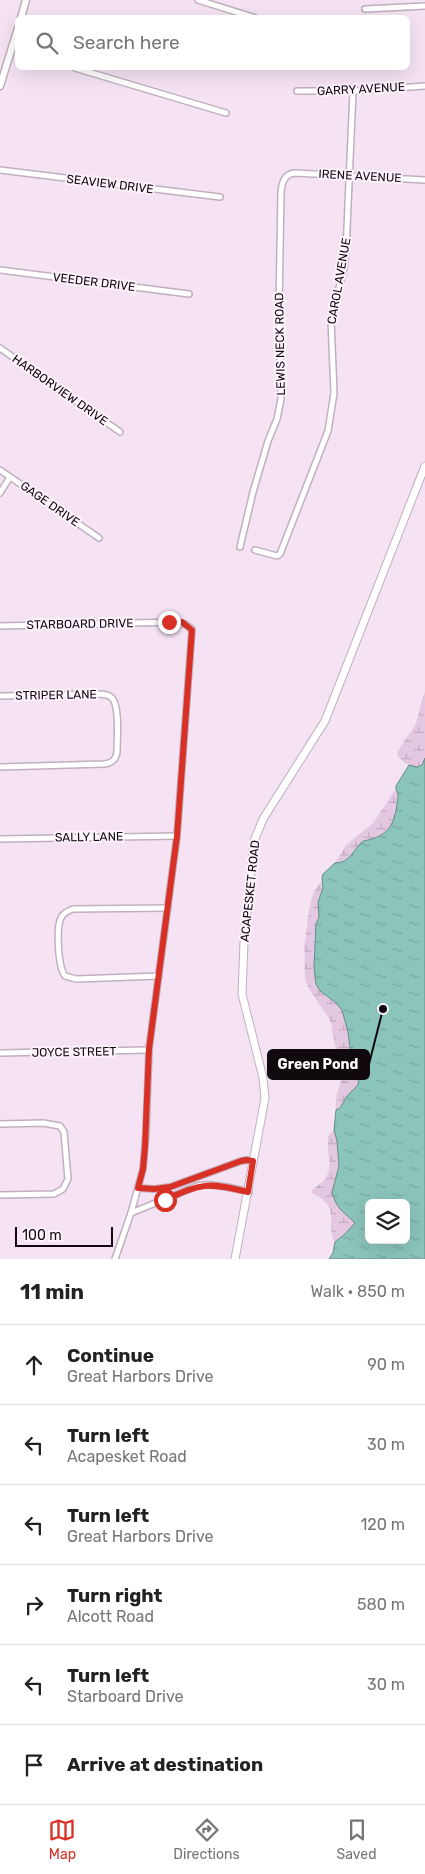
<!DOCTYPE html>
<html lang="en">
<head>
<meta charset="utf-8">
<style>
  :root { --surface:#fff; --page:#f6f6f6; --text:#222; --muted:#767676; --line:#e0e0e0; --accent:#d93025 }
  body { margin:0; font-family:Rubik,sans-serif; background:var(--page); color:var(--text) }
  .controls { position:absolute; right:15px; bottom:15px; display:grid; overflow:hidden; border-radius:8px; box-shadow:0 5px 20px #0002 }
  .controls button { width:45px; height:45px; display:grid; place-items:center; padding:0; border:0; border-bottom:1px solid var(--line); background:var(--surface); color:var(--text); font:25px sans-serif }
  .scale { position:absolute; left:15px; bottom:12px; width:98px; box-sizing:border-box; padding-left:5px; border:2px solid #100a0f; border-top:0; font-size:14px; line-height:18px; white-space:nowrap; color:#100a0f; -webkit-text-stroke:4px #fef3fc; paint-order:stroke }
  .stop { position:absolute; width:15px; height:15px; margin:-11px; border:4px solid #d93025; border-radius:50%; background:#fff }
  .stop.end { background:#d93025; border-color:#fff; box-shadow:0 1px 5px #0008 }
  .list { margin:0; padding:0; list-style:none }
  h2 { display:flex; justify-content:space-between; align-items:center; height:65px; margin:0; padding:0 20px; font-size:21px }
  h2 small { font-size:16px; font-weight:400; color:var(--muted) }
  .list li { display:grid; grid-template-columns:32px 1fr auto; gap:15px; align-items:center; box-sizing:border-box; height:80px; padding:0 20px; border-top:1px solid var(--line) }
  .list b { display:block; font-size:19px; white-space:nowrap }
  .list p { margin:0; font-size:16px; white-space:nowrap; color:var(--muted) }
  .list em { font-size:16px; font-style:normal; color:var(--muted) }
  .icon { flex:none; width:28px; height:28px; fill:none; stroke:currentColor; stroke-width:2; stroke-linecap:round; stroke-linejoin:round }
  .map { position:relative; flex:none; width:425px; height:1259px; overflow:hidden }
  .search { position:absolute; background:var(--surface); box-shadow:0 5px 20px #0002; left:15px; right:15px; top:15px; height:55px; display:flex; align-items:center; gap:12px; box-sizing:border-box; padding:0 18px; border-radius:8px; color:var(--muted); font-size:19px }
  .sheet { height:545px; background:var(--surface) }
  nav { display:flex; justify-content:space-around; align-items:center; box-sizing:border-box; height:70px; border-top:1px solid var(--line); background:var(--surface); font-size:14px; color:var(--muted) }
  nav a { display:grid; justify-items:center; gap:2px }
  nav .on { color:var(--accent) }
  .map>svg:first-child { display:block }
</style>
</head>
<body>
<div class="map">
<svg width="425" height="1259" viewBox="0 0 425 1259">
  <defs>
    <pattern id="wetland-marsh" width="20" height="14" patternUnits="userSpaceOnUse" patternTransform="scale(1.25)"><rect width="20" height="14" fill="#e4c8e1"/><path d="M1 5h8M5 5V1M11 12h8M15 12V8" fill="none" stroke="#c3aac0"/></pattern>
    <pattern id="water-ripples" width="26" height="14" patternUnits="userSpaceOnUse" patternTransform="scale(1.25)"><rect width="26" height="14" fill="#8bc4ba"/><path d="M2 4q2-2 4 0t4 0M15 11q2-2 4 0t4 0" fill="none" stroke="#77a79f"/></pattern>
  </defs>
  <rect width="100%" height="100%" fill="#f5e3f3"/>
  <g fill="url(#wetland-marsh)">
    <path d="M425 692V758L422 765C412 768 402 764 397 754 401 743 412 733 416 723 420 713 420 702 425 692Z"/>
    <path d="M395 790 398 792C398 797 397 802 397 808 394 829 383 837 363 841 352 849 351 863 335 863L346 845 373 823Z"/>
    <path d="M322 882V894L319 899V917L315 941 314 967 315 979 320 991 335 1002 342 1010 348 1032 351 1056 359 1076 358 1085 339 1108 336 1110C333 1094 345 1081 341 1066 338 1056 335 1046 333 1036 332 1031 333 1025 330 1021 323 1007 311 996 306 981 303 970 306 959 304 947 309 929 306 893 322 882Z"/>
    <path d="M334 1130C337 1140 341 1154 339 1165 337 1177 328 1191 336 1203 341 1211 349 1216 355 1223L344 1235 335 1242C327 1230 336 1214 326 1203 322 1198 317 1196 312 1193V1190C339 1173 326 1161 328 1136Z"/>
  </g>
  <path fill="url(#water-ripples)" stroke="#668c87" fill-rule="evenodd" d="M425 758V1259H329L333 1253 335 1242 344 1235 355 1223 340 1209 335 1201 332 1192 339 1166 337 1141 334 1130 336 1110 340 1108 347 1096 358 1085 359 1076 351 1056 348 1032 342 1010 335 1002 320 991 316 984 314 967 316 924 319 917 318 902 323 888 322 878 323 874 335 863C351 863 353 849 363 841 391 836 395 823 398 797 399 792 395 791 396 786L409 765 417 767 422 765ZM369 1203H406V1240H369Z"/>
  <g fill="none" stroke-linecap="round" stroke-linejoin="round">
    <defs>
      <g id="minor">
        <path d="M198 0 256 18"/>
        <path d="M365 9 425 6"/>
        <path d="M75 68 226 113"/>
        <path d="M297 91H353L425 86"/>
        <path d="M0 170 220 197"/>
        <path d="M0 270 189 294"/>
        <path d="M0 348 120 432"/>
        <path d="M0 470 99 538"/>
        <path d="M0 493 10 477"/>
        <path d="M240 547 253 492 268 441 277 419 281 399 279 307 281 192C282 183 284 174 295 173L425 180"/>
        <path d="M255 550 277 556 280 554 328 431 334 393 331 320 344 268 346 251 353 91"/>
        <path d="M0 626 177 622 185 624 192 629 177 836 149 1049 146 1133 143 1169 131 1213 115 1259"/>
        <path d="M0 696 96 694C102 694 108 694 112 698 120 706 117 740 117 752 116 760 112 763 104 764L0 767"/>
        <path d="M0 839 177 836"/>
        <path d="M159 976 76 979 65 976C58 967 56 928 61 918 63 913 67 911 73 909L168 908"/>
        <path d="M0 1053 149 1050"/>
        <path d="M0 1124 43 1123 60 1126 64 1132 68 1179 63 1189 54 1194 0 1195"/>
        <path d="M138 1188 154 1189 170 1187 241 1161 247 1160 253 1161"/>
        <path d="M131 1213 197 1186C215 1183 232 1188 249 1192"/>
      </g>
      <g id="tertiary">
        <path d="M21 18 26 0"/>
        <path d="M0 86 18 28"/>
      </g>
      <path id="secondary" d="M235 1259 265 1098 263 1078 242 994 244 942 254 841 263 819 325 721 425 466"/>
    </defs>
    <use href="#minor" stroke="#c0b0be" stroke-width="8"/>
    <use href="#tertiary" stroke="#c0b0be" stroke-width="9"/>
    <use href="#secondary" stroke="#c0b0be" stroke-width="9"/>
    <use href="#minor" stroke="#fff" stroke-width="5"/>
    <use href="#tertiary" stroke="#fff" stroke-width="6"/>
    <use href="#secondary" stroke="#fff" stroke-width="7"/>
  </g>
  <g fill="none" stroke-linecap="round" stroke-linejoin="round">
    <path stroke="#d93025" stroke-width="6" d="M165 1200C202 1183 208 1182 248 1192L253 1161 246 1160 241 1161 170 1187 154 1189 138 1188 143 1169 145 1147 149 1049 177 836 192 630 182 622H169"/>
  </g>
  <g text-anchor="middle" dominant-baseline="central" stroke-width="4" stroke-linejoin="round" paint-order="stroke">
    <g font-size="12" fill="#100a0f" stroke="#fef3fc">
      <text transform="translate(361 89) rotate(-3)">GARRY AVENUE</text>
      <text transform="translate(360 176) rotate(3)">IRENE AVENUE</text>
      <text transform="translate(110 184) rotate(7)">SEAVIEW DRIVE</text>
      <text transform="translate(339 281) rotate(-80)">CAROL AVENUE</text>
      <text transform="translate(94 282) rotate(7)">VEEDER DRIVE</text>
      <text transform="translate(280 344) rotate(-91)">LEWIS NECK ROAD</text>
      <text transform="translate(60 390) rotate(35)">HARBORVIEW DRIVE</text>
      <text transform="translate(50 504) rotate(35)">GAGE DRIVE</text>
      <text transform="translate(80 624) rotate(-1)">STARBOARD DRIVE</text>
      <text transform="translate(56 695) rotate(-1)">STRIPER LANE</text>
      <text transform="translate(89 837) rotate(-1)">SALLY LANE</text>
      <text transform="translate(250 891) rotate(-84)">ACAPESKET ROAD</text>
      <text transform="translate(74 1052) rotate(-1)">JOYCE STREET</text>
    </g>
  </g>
  <path fill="none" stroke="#100a0f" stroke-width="2" d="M383 1009L369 1064"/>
  <circle fill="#100a0f" stroke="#fef3fc" stroke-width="2" cx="383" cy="1009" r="5"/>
  <rect fill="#100a0f" stroke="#100a0f" stroke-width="2" x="268" y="1050" width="101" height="29" rx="5"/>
  <g font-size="14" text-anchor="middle" font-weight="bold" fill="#fff">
    <text x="318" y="1069">Green Pond</text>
  </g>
</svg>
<div class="controls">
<button><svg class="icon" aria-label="layers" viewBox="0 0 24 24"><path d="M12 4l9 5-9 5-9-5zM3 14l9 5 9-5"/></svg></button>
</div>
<div class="scale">100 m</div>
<div class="stop" style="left:165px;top:1200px"></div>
<div class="stop end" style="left:169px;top:622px"></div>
<div class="search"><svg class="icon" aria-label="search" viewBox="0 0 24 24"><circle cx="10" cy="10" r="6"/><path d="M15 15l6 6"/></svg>Search here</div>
</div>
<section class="sheet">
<h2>11 min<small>Walk · 850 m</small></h2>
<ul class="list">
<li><svg class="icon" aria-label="ahead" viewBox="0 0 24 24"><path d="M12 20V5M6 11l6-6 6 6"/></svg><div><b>Continue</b><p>Great Harbors Drive</p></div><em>90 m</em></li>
<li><svg class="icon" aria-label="left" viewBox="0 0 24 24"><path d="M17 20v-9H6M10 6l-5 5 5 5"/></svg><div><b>Turn left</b><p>Acapesket Road</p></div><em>30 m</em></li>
<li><svg class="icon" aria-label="left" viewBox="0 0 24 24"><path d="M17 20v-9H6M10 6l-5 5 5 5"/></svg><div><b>Turn left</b><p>Great Harbors Drive</p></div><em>120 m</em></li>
<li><svg class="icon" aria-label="right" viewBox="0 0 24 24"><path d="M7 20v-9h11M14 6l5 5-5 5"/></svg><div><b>Turn right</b><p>Alcott Road</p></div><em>580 m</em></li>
<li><svg class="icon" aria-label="left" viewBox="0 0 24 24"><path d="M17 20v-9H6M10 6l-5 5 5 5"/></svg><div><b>Turn left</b><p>Starboard Drive</p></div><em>30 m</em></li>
<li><svg class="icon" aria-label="arrive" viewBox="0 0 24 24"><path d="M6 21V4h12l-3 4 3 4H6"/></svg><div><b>Arrive at destination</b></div></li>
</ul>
</section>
<nav>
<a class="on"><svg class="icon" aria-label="map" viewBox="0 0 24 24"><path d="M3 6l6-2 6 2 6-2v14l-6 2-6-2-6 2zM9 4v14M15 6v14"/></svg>Map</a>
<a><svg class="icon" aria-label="directions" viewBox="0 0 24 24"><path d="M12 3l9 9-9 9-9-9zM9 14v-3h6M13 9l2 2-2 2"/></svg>Directions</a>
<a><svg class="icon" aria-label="saved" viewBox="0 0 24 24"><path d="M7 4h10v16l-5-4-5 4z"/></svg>Saved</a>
</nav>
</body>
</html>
